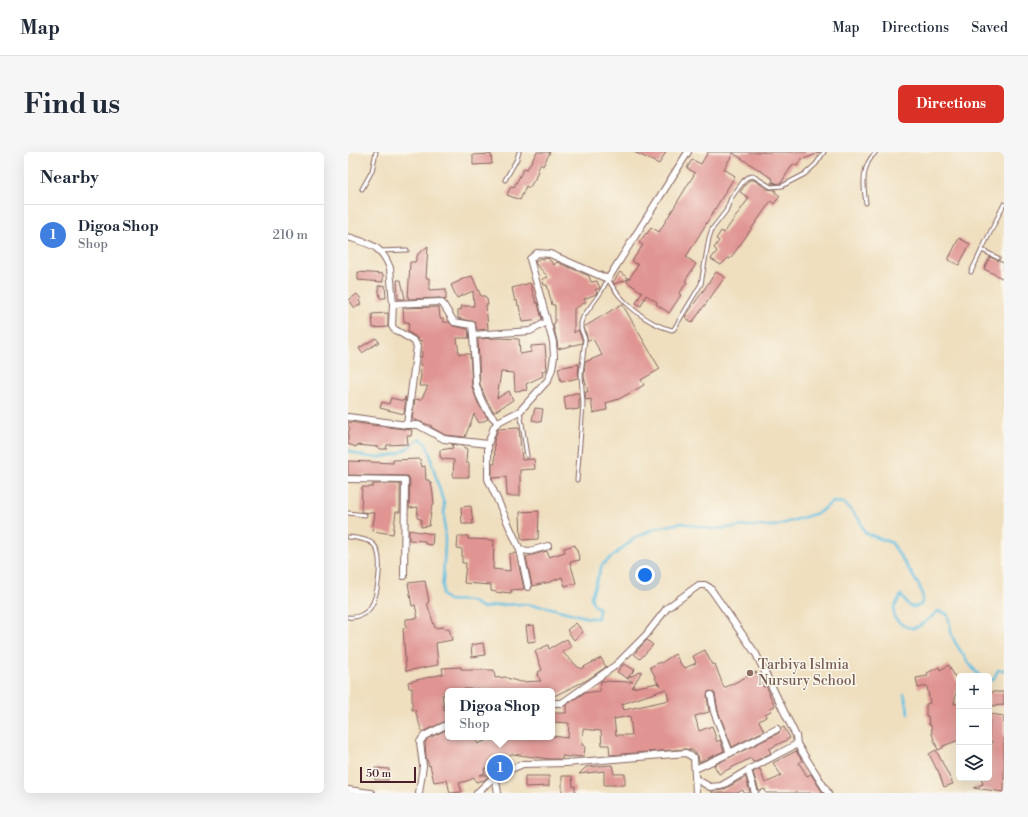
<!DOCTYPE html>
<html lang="en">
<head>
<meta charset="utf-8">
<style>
  :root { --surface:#fff; --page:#f6f6f7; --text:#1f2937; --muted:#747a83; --line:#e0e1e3; --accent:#d93025 }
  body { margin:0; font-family:"Libre Bodoni",serif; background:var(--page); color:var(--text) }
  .controls { position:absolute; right:12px; bottom:12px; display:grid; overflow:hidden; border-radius:6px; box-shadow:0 4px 16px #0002 }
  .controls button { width:36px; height:36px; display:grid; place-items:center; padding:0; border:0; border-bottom:1px solid var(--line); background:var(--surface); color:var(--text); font:20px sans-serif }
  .scale { position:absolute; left:12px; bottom:10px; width:56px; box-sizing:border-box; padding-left:4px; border:2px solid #4a1f2b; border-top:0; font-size:11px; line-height:14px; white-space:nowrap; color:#4a1f2b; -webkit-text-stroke:3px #fbf7ec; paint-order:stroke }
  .you { position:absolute; left:297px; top:423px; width:14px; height:14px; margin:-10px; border:3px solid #fff; border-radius:50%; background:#1a73e8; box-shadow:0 0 0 6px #1a73e833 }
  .badge { display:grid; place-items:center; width:26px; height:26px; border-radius:50%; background:var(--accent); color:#fff; font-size:13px; font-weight:700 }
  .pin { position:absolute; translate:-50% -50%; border:2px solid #fff; box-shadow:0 1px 4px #0006 }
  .popup { position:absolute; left:97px; top:536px; width:110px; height:52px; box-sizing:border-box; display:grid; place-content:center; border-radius:6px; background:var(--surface); filter:drop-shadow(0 1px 3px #0005); font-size:13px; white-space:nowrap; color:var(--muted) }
  .popup b { font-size:15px; color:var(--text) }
  .popup::after { content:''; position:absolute; left:50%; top:100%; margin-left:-8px; border:8px solid transparent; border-top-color:var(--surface) }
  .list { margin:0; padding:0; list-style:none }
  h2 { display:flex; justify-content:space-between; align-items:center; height:52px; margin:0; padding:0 16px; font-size:17px }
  h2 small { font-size:13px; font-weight:400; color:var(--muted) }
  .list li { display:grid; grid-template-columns:26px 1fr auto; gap:12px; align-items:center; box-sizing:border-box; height:60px; padding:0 16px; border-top:1px solid var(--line) }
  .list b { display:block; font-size:15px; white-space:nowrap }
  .list p { margin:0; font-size:13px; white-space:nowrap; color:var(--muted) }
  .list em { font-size:13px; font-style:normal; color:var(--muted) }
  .icon { flex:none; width:22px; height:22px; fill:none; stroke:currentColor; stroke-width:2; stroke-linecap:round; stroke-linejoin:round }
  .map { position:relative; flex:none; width:656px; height:641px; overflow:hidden; border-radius:6px }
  header { display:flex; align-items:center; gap:24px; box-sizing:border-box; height:56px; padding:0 20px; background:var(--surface); border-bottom:1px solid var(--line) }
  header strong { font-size:19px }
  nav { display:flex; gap:22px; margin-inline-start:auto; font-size:14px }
  .intro { display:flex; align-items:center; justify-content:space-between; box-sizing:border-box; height:96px; padding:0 24px }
  h1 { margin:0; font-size:28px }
  .button { padding:10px 18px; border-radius:6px; background:var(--accent); color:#fff; font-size:14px; font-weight:700 }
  main { display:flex; gap:24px; padding:0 24px }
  aside { flex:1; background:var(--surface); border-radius:6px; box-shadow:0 4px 16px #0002 }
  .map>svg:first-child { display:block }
</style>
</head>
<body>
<header>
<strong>Map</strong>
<nav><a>Map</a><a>Directions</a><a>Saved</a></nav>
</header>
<div class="intro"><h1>Find us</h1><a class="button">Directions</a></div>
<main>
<aside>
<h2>Nearby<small></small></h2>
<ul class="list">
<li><span class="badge" style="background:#3f7fe0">1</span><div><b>Digoa Shop</b><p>Shop</p></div><em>210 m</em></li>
</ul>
</aside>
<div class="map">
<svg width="656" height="641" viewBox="0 0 656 641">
  <rect width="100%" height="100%" fill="#fbf7ec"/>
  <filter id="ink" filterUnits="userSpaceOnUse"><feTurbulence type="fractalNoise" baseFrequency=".025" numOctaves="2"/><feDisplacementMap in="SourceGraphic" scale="8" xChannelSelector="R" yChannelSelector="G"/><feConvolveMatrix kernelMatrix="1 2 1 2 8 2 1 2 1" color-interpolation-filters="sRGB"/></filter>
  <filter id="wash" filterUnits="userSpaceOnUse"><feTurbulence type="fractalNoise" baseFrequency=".012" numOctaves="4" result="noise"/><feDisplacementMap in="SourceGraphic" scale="16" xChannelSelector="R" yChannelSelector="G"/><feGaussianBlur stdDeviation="0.9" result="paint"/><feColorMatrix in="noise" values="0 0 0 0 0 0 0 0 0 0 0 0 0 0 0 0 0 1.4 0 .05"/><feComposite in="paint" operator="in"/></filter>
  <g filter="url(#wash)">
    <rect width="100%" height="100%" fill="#efdfbf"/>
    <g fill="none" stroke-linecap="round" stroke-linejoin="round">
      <g stroke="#65c0e3" stroke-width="2.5">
        <path d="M0 298C16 307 34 307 51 301 59 298 65 291 72 287L77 290 82 301 84 312 96 352 97 392 94 443 100 448 123 449 135 456 150 453 175 452 199 455 241 466H250L251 456 246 453 243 445 254 413 288 385 308 376 334 371 364 377 400 374H427L470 361 485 350 496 351 511 367 517 381 544 391 572 435 575 446 573 453 566 455 561 454 553 443 546 456V465C564 486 574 473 590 459L599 462C602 469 602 476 604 483 606 491 625 518 632 524"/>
        <path d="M641 528H645L650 518H656"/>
        <path d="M556 542 559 553 560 562"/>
      </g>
    </g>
    <g id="blocks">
      <g fill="#e09593" fill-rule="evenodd">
        <path d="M189 0H202L195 14 192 12 187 27 181 36 178 34 172 48 159 43 163 34 166 35 176 16 179 17Z"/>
        <path d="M286 0H318L311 12Z"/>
        <path d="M360 0H472L459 6 453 7 449 14 445 12 433 31 424 32 423 30 428 31 424 28 425 27 385 1 376 17 387 24 338 105 348 112 337 129 339 130 331 142 333 143 321 161 308 152 309 150 298 143 293 154 288 151 294 140 279 130 281 127 266 132 265 130 272 120 281 127 290 113 284 109 295 93 291 91 298 81 299 82 303 75 311 80 347 21 339 16 343 9 345 8 353 12Z"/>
        <path d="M143 2 144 12 125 13V3Z"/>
        <path d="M401 28H406L419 37 428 38 427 40 432 44 426 52 423 49 382 107 380 106 373 113 363 107 369 99 366 96 371 89 368 87 373 79 376 81 401 46 392 40Z"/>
        <path d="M611 86 622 92 611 113 600 108Z"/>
        <path d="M80 94 78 126H81V138L98 137V148L92 146 60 147 62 110H67L70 102Z"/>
        <path d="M642 105 656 111V127L636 117Z"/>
        <path d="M192 106 195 107 200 106 206 113 209 110 241 124 243 130 249 129 252 136 247 138 249 141 248 142 236 147 238 150 226 157V181L230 178 234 187V191L210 197 209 189 205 172 207 171V153H204L199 133H196L194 127 200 125 188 112 187 110Z"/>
        <path d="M10 120 35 122V130L10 128Z"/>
        <path d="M368 120 377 125 344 171 337 165Z"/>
        <path d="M124 124 133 144H137L138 147H139L140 153H138L140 177 129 178 127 170 110 166V158L114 157 113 154H126L125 139 109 146 103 133 112 129V128Z"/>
        <path d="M49 128H53L57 147H50Z"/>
        <path d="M182 131 188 151H190L194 168 174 170 171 153 170 154 169 148 167 149 164 136Z"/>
        <path d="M37 133 38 146H32L30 134Z"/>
        <path d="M9 142 13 147 11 149 13 152 7 156 1 148Z"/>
        <path d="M274 152 312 217 293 228 296 233 271 247 258 251 259 258 245 261 243 247 238 248 237 240H240L236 225 237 210 254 203 245 187 240 189 236 175Z"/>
        <path d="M91 155 92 166 96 167 95 170H101L105 174 120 177 121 186H109L111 202H122L124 235 130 251 140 267 131 271 126 262 117 285 97 283 83 275 84 274 64 267 67 247 73 248 80 234H71L73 223 72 205H74L73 188 71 189 68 185 60 180 61 170H56L55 156Z"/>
        <path d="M40 161V175L25 176 24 162Z"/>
        <path d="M28 186 31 190 14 201 11 196Z"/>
        <path d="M149 186 171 187 172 202 183 200V194L197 193 199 218 194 219 195 224 178 232 179 238 167 239 166 221 153 220 149 246 161 239 165 248 146 260 138 247 132 232 130 187Z"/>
        <path d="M231 212 230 226 213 230 210 216Z"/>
        <path d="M227 241H231V257L224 258 223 257 218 258 216 245Z"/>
        <path d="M57 245H58L56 262 32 256 34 250 41 252 43 246 56 249Z"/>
        <path d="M187 256 195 257 193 270 184 268Z"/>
        <path d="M0 270 64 278 63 284H59L60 292 39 293 38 297H31V295L9 293 8 295 0 292V281L2 276 0 274Z"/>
        <path d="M171 276 174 308 186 307 187 317 172 318V344H159L158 325 144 326V312H147L146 289 150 277Z"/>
        <path d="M104 292 114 294H116V296H119L118 311H121V325H105L106 308 94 307V306L92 305V298L105 296Z"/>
        <path d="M72 307 74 315 77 314 78 328H81V330H83L85 342 86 353H84L81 374 73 375V367L69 366 70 355 61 356 62 328 60 324 0 323V309L45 311V308Z"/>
        <path d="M25 332H52V360H48L45 382 24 379 27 361 13 360 14 335H25Z"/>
        <path d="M123 354 125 372H114L113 355Z"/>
        <path d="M191 359 190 387 175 388V387H173L172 360Z"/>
        <path d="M61 378 85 382 84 393 77 392V389L61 388Z"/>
        <path d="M110 384H120V387L146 388 145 417 162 419 161 402 168 401 176 437 163 438V441L153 440V441L143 439V433L116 431 118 411H114V397L109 396Z"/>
        <path d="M227 393 232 408 222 410 228 431 217 434 214 425 202 430 184 434 178 405 199 399 201 405 217 400 216 396Z"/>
        <path d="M77 429 81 450 79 451 87 476 96 475 97 477 101 476 104 488 88 491 90 513 58 519 55 476H58V467L70 466 67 453 64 454 60 431Z"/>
        <path d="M228 471 235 480 226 488 219 478Z"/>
        <path d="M186 473 188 489 180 490 178 474Z"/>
        <path d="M219 487 223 495 214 500 232 517 253 506 258 515 239 528 204 545V539H130V537H116L117 539H96L97 543H94L96 558 97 557 100 568 74 580 67 558H64V536H61L60 530 95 522 94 516 113 515V517H117V518H146L147 526 158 525 159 526 172 530 193 529 189 523 191 522 190 520 194 518 187 499 200 493 201 497Z"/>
        <path d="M299 488 305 493 292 507 286 502Z"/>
        <path d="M135 491 137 503 124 505 123 493Z"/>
        <path d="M357 498 364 513 367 512 376 536 408 520 415 535 418 534 422 542H421L427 554 422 556 423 559 417 562 418 565 411 569 416 579 384 595 370 559 367 542 363 539 360 540 359 543 361 560 347 564 351 579 364 574 369 590 372 588 376 599 351 610 350 603 344 598 338 597 262 603 261 593H254L253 579 235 577 234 593 237 594 236 605 222 604V605L214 604V607H201L164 602 155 606 157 612 151 614 150 611 136 617 137 621 131 623H142L136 628 128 630 126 625 122 628 111 631 114 640 102 641 99 628 86 630 82 613 81 614 78 605 77 591 79 587 100 577V585H126L130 592 146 585H204L205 584 220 586 221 571 204 570V561H218V553L236 541 252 539 253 529 285 530 269 520 276 512 287 518 279 526 294 519 284 536 309 531 312 534 307 526H308L302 515 313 510V511L327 502 334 514H336L337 516 348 511 345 504ZM318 537 321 548 276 558 274 552ZM282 564 284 583H268L266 567Z"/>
        <path d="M601 513 609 529H611V538L609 537 606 552H611V588L595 594V596L590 598 584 582 583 573H581L580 564H578V552L582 551 579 534 570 536 568 526 580 524 579 521 591 515 592 518Z"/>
        <path d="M641 540H656V553L641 554Z"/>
        <path d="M642 562 656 564V640L626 636 635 632 633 626H641V609H642L644 589 641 588Z"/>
        <path d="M436 575 442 586 421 597 423 601 405 610 403 606 371 622 366 613 431 581 433 576Z"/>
        <path d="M588 598 605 632 596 635 590 618H589L581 602Z"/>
        <path d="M448 599 454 609 451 611 459 624 463 622 475 641H418L417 637 411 639 405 620 412 617 417 631 429 626 433 623 425 611Z"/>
        <path d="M264 613 266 622H277V633H256V619L231 622 238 615Z"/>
        <path d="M27 616 41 617 40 628H27Z"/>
        <path d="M177 624H201V634L177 635Z"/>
        <path d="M214 624H224L225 635 227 634V641H214Z"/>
        <path d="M398 625 402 641H396L395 638 389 641H364V639L375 638Z"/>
      </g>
    </g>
  </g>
  <g filter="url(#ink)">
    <use href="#blocks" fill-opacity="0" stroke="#84625f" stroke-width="1"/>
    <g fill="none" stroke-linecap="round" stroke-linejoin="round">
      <defs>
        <g id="lane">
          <path d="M157 28 169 7 171 0"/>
          <path d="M14 37 24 19 28 0"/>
          <path d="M518 51C515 33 513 14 528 0"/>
          <path d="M634 98 650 106"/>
          <path d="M31 99 59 98"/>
          <path d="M623 120 656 52"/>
          <path d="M260 127C272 150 299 172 324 178L326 177 353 132 361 86 364 77 378 59 383 46 397 27 400 25 405 24 423 35 434 34 457 22 468 12 476 0"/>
          <path d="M172 259 179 304"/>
          <path d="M229 328 235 253 233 222 237 187 233 177V171L235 165 253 140 260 127"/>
          <path d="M0 361 17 363"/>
          <path d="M0 385C8 386 21 387 26 393 36 404 30 445 22 456 17 463 8 466 0 465"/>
        </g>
        <g id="street">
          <path d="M0 85C22 92 33 93 42 116L45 152 44 174 46 177 66 189 69 194 59 273"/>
          <path d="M45 152 92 150 95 152 106 170 124 173 125 183 182 179 199 170"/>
          <path d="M125 183 128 233C130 237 130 241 132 245 136 255 142 264 150 270L172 259 200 228 204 217 206 205 205 190 182 107 189 101 202 102 260 127 340 0"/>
          <path d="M0 265 59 273H70L96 287 140 292 146 275 150 270"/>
          <path d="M140 292V327L172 398 180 435"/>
          <path d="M0 327 57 328 56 424"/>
          <path d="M172 398 182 399 200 394"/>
          <path d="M363 543 366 560 382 601"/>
          <path d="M204 551H214L268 513 298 483 319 456 351 433H357L362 436 408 502 448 584 449 592 480 641"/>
          <path d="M347 617 382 601 429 577"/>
          <path d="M400 618 407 641"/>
          <path d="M147 624 150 641"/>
          <path d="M348 627 362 635 373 634 400 618 449 592"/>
          <path d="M0 638 23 641"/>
          <path d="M71 641 75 614 72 590 76 584 100 572"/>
          <path d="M129 641 147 624 175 612 218 611 338 601 346 606 348 641"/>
        </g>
      </defs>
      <use href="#lane" stroke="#84625f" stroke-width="5"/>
      <use href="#street" stroke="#84625f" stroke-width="8"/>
      <use href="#lane" stroke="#fff" stroke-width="3"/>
      <use href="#street" stroke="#fff" stroke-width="6"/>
    </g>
  </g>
  <circle fill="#8d6e63" stroke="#fbf7ec" stroke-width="1.5" cx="402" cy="521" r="4"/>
  <g text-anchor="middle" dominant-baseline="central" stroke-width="3" stroke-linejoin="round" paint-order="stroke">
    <g font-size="14" fill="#785e54" stroke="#fbf7ec" text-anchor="start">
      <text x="410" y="513">Tarbiya Islmia<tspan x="410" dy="16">Nursury School</tspan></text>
    </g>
  </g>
</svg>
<div class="controls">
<button>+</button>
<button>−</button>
<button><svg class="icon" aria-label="layers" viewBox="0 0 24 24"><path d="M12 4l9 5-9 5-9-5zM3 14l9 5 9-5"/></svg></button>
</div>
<div class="scale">50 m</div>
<div class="you"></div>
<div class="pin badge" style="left:152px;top:616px;background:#3f7fe0">1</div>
<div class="popup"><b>Digoa Shop</b>Shop</div>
</div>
</main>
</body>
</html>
